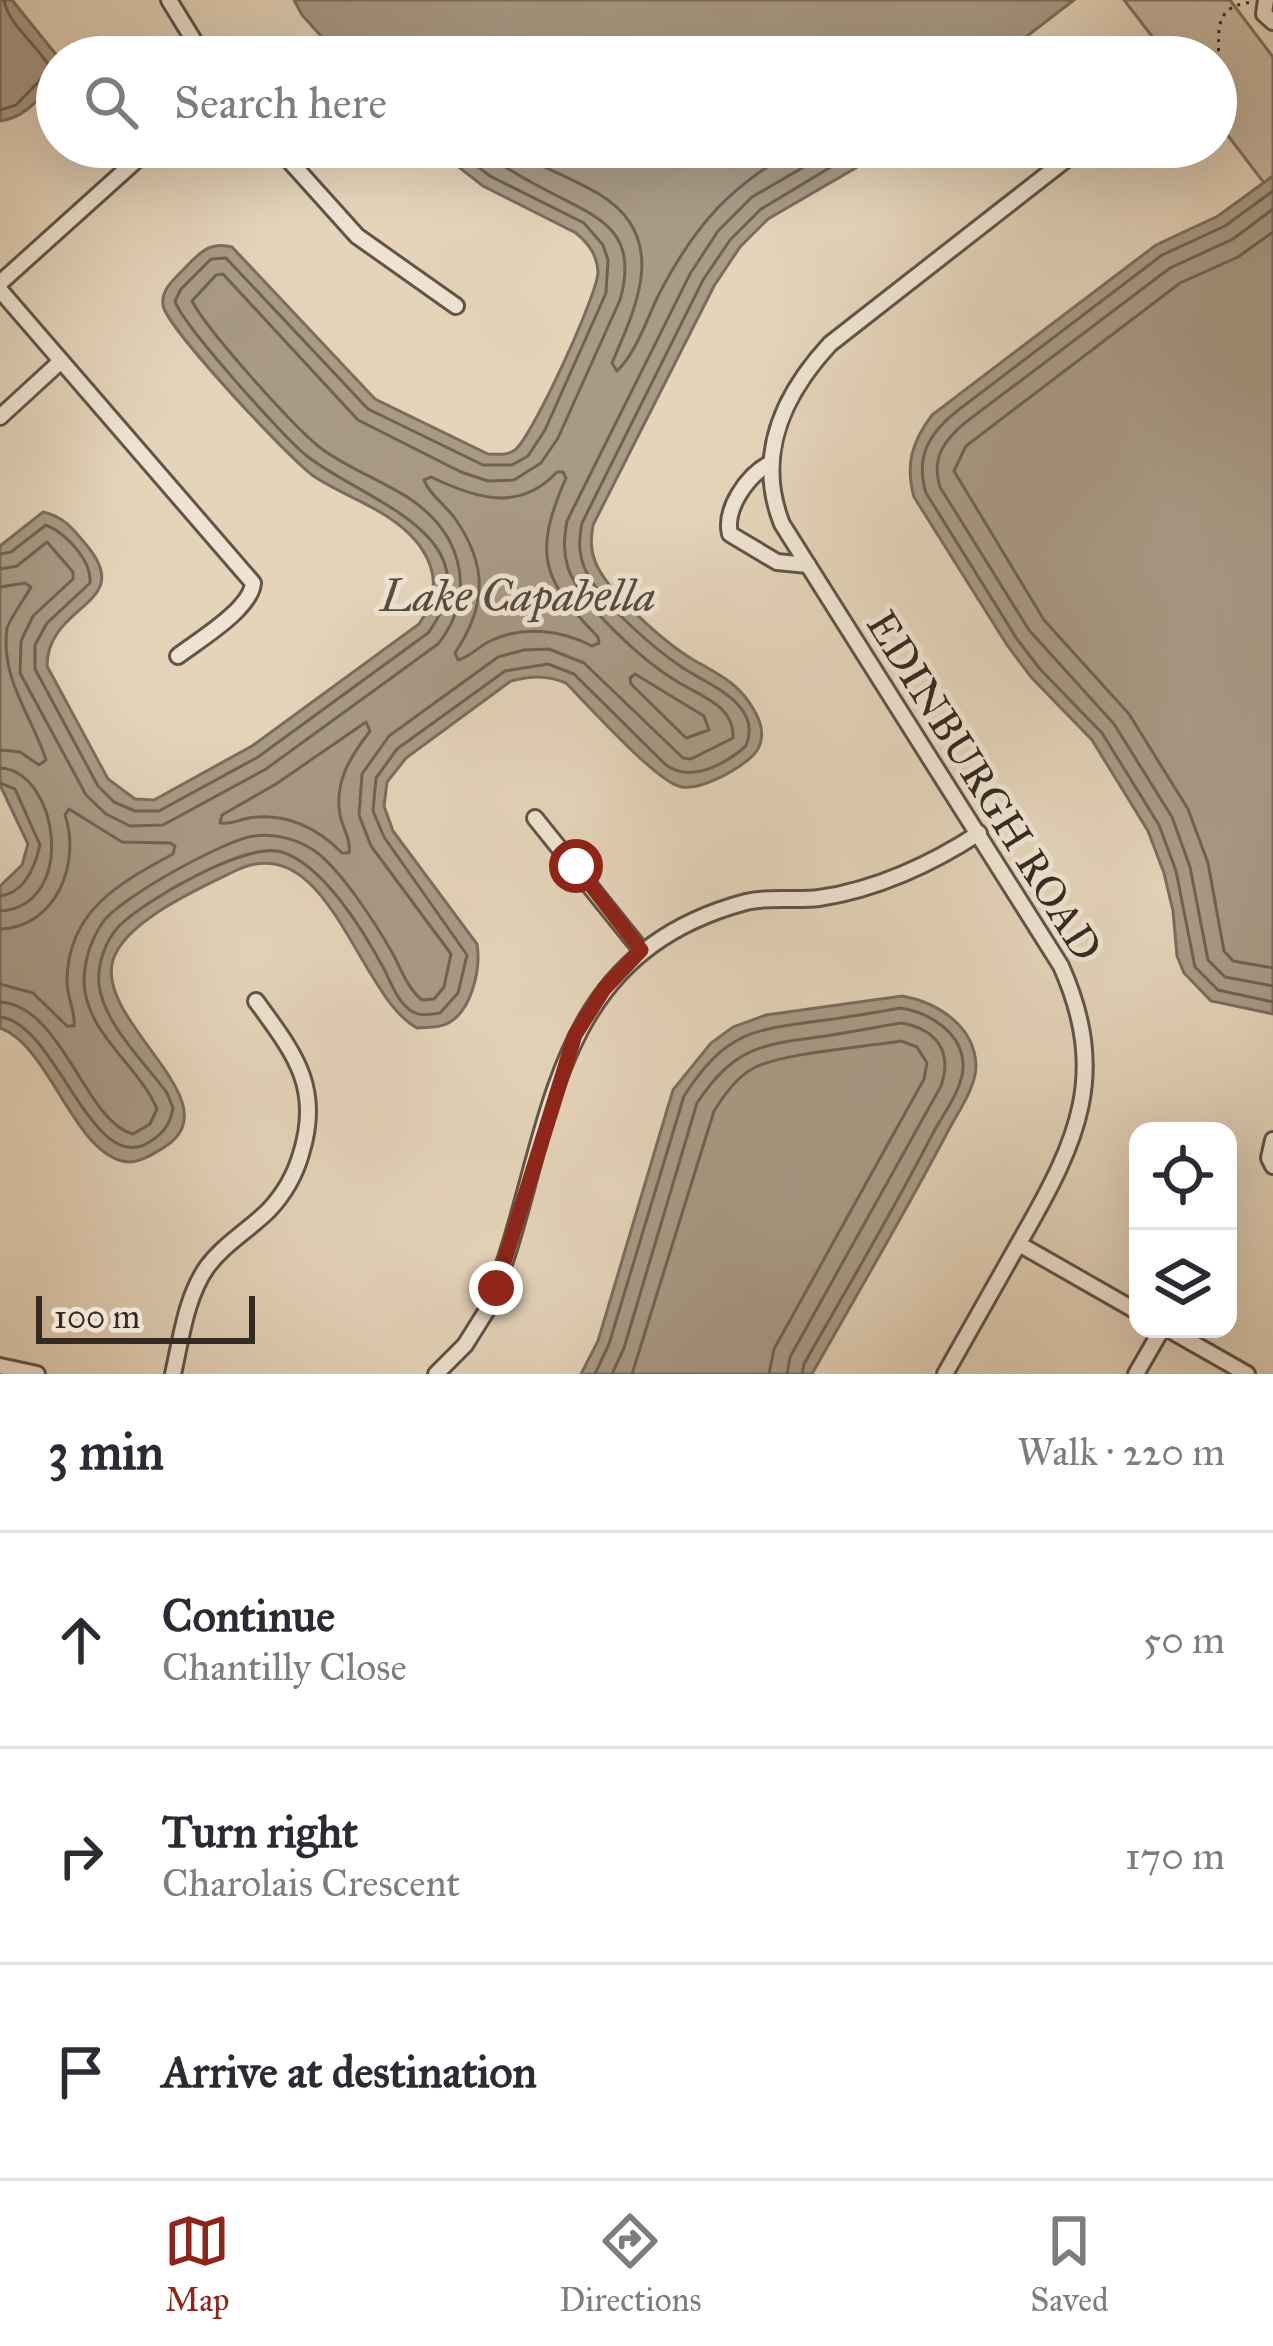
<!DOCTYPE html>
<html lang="en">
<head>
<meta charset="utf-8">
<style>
  :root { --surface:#fff; --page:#f7f7f7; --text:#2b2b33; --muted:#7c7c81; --line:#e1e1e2; --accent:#8f2418 }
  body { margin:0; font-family:"IM FELL Great Primer",serif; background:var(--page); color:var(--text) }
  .controls { position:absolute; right:36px; bottom:36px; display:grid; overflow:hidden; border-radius:24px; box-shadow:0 12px 48px #0002 }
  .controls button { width:108px; height:108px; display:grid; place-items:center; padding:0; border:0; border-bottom:3px solid var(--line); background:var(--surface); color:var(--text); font:60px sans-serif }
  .scale { position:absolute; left:36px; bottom:30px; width:219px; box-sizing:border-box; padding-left:12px; border:6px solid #352a22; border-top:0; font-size:33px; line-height:42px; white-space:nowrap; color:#352a22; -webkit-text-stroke:9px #eee3d2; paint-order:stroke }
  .stop { position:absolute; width:36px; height:36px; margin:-27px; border:9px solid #8f2418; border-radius:50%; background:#fff }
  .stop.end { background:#8f2418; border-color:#fff; box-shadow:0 3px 12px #0008 }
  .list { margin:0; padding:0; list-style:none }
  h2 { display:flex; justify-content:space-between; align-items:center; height:156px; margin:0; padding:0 48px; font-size:51px }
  h2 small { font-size:39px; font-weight:400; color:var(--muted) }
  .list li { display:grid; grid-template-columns:78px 1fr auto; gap:36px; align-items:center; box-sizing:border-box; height:216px; padding:0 48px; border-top:3px solid var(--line) }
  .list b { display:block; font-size:45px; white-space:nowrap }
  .list p { margin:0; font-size:39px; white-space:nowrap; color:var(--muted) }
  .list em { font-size:39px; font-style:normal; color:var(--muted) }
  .icon { flex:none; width:66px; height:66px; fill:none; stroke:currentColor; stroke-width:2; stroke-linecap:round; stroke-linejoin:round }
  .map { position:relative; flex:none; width:1273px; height:1374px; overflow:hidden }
  .search { position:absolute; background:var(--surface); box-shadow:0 12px 48px #0002; left:36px; right:36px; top:36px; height:132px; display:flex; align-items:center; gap:30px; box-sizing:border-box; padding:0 42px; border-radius:66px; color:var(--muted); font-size:45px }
  .sheet { height:804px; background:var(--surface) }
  nav { display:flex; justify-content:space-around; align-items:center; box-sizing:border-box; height:168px; border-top:3px solid var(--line); background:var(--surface); font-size:33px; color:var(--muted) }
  nav a { display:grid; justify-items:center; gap:6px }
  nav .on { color:var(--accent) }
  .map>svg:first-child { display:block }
</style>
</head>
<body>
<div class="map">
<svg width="1273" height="1374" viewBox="0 0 1273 1374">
  <rect width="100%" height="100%" fill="#e5d4ba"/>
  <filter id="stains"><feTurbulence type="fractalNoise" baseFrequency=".00167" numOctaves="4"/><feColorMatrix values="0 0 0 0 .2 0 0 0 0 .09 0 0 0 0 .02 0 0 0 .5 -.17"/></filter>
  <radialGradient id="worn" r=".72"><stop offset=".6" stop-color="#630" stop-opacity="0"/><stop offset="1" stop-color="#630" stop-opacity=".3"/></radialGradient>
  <path fill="#c7b7a0" stroke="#7e7061" stroke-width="3" d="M1124 0H1230L1273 57V176L1264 183 1216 120V57H1168Z"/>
  <g fill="#a99a86" stroke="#7b6d5e" stroke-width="3">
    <path d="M0 0H12L58 57 56 81C39 98 25 118 0 121Z"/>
    <path d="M294 0H1074L1000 57H340L302 15Z"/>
    <path d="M433 147H884L859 166 768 219 740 247 714 286 593 525C591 538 590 549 595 561 606 591 664 642 692 659 719 675 738 682 754 710 764 727 766 746 749 759 735 771 701 790 682 787 658 784 586 703 566 683 546 675 531 676 511 681L406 758 387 782 384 806 393 831 477 944C481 968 472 1013 446 1024 439 1028 426 1027 417 1028 357 995 328 825 235 871 200 888 125 921 113 960 94 1022 237 1104 163 1148 153 1154 141 1162 129 1162 75 1159 51 1046 0 1028V886L22 865 28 844 0 785V546L43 512C65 517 74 530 88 547 135 605 47 604 47 666L108 779 135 799 154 800 252 746 419 624C439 596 438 568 416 541 390 510 347 498 315 477 291 461 165 326 163 305 161 292 171 282 179 274 196 257 207 240 232 247L375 399 488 454C498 454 506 456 515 450 532 437 598 294 598 272 597 255 589 244 576 233L483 186Z"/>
    <path d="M1273 176V1014L1211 1001 1184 973 1177 956 1173 911 1164 873 1148 831 1092 740 1031 677 1007 645 914 497C905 464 912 442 932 415L1156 245 1218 216Z"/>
    <path d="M902 996C936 1002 975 1025 976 1066 976 1088 956 1115 947 1133 904 1215 857 1294 812 1374H581L598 1341 673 1090 711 1043 733 1027 766 1015Z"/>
  </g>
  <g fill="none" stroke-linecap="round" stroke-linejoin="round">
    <g stroke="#6f6254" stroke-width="3">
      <path d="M0 110 16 105 51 69C39 46 8 25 4 0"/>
      <path d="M506 147C535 165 569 176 599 194 670 237 637 305 612 363L617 371C636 353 647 319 658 296 694 226 730 185 800 147"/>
      <path d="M1273 191 1225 226 1162 255 957 411C929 433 915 457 926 493L1017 639 1040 669 1102 733 1159 825 1176 871 1195 967 1218 990 1273 1002"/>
      <path d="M1273 209 1233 239 1170 268 966 422C944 440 931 458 940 487L1029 630 1114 724 1172 817 1190 867 1208 960 1225 977 1273 986"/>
      <path d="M1273 232 1238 257 1180 283 966 446 954 471 1044 620 1129 714 1188 809 1208 863 1224 951 1233 961 1273 968"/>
      <path d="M557 472H563L566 478C533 553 541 579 598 637L599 643 592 646C561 630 523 625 490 641 478 647 470 657 458 660L455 653C487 605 488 565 454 517 444 504 429 494 424 480L431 477C475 498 519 513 557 472Z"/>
      <path d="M0 554 11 552 46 525C67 534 92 561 90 583L47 623 35 645V669L98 786 114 802 135 811H159L258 757 428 633C499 536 362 500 307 456 284 438 182 324 175 301L181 289 211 259 226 258 368 409 483 465H512L528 456 545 430 606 293 608 260 603 245 584 223 490 176 452 147"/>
      <path d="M0 569 17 566 47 542 73 572V579L33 616 21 641 20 673 86 795 106 814 130 826 163 825 266 769 438 644C476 596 464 537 413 501 383 480 347 469 318 446 291 424 207 330 192 301L216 275 223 274 358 420 461 472 488 481 514 480 541 463 558 438 620 300C641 227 594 216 542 188 519 176 497 163 476 147"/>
      <path d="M0 587 25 583 31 587C24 600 13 613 7 628 0 679 32 716 46 760L39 765 20 752 0 750"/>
      <path d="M635 674 704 716 709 730 686 738 631 684 630 678Z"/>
      <path d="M366 722 370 731C351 756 334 781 340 815 343 829 351 839 349 853H342C318 828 285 812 249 818 237 820 231 825 220 823L222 815 276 784Z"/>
      <path d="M0 768C59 771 78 906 0 911"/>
      <path d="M0 783 15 789 40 845C35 867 25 893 0 896"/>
      <path d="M0 929C57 927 81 862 65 815L69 809 122 842 170 843 175 846 173 854C119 883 68 911 67 980 66 996 76 1011 74 1026H67L33 993 0 984"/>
      <path d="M0 1002C63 1006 85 1122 133 1134L150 1124 157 1109C139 1066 86 1033 84 983 84 960 90 941 103 922 120 898 224 840 254 836 275 833 297 839 315 851 342 871 376 924 393 954 401 969 408 989 422 1000L434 999 444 987 451 954 371 846 359 815 362 774 389 736 498 657 524 650 549 649 584 663 683 758 691 759 733 738C735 706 700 696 678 682 644 662 581 605 568 568 563 551 564 538 567 521L690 274 718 231 752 197 838 147"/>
      <path d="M0 1017C55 1022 91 1173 146 1144 162 1135 170 1126 173 1108L167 1093C145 1063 104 1024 99 985 97 965 105 941 119 926 145 900 247 841 282 852 323 865 363 930 383 967 391 982 398 1004 413 1012 422 1017 431 1014 440 1013L458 993 467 955 384 837 373 811 376 778 397 749 505 671 548 664 574 674 666 765C691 783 724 765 746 746 763 704 709 685 683 668 653 648 599 601 585 569 578 553 579 539 582 523L703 280 730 240 761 209 864 147"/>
      <path d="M595 1374 609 1344 684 1096C727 1030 753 1030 826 1020 851 1017 876 1012 901 1008 930 1013 964 1033 963 1068 962 1090 942 1116 932 1135 892 1213 847 1288 804 1364L802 1374"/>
      <path d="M612 1374 624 1348 697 1103C735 1046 763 1044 826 1036 851 1032 876 1027 901 1023 936 1029 953 1051 941 1086L790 1357 787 1374"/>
      <path d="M632 1374 714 1111C724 1095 736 1078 752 1069 779 1053 865 1047 901 1041L917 1047 927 1063 924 1079 774 1349 769 1374"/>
    </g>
    <defs>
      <g id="minor">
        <path d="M169 0 204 57"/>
        <path d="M1266 0 1264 14 1273 22"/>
        <path d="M277 147 357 236 456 306"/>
        <path d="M0 283 151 147"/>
        <path d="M0 290 253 583C251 609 199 640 178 656"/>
        <path d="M0 417 61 361"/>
        <path d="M769 464C747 476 724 509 730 534L777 562 808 565"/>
        <path d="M535 818 641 950"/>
        <path d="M1273 1140 1269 1158 1273 1166"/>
        <path d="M1019 1244 1138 1312"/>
        <path d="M1168 1329 1247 1374"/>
        <path d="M0 1366 37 1374"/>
        <path d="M173 1374C181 1339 186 1297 207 1267 224 1244 249 1230 269 1210 284 1194 295 1175 301 1154 322 1087 294 1053 256 1001"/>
        <path d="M436 1374 465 1345 487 1310C556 1145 537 958 746 902 769 896 795 901 819 898 875 890 932 864 979 833"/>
        <path d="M945 1374C971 1328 997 1282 1023 1236 1078 1140 1109 1074 1061 966L782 524C755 456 782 396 830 344L1082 147"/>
        <path d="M1136 1374 1162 1329"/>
      </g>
    </defs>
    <use href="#minor" stroke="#615448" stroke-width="20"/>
    <path stroke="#352a22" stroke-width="3" stroke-dasharray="3 6" stroke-linecap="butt" d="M1216 78C1225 43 1203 6 1254 2"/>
    <use href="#minor" stroke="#eee3d2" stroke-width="14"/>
  </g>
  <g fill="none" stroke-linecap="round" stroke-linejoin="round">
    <path stroke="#8f2418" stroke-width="15" d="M496 1288 575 1035 604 989 641 950 576 866"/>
  </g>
  <g text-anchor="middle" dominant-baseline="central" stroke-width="10" stroke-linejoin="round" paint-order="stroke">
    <g font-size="42" fill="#352a22" stroke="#eee3d2">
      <text transform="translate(984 786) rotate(58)">EDINBURGH ROAD</text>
    </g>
    <g font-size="45" font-style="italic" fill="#584c40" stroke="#eee3d2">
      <text x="518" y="595">Lake Capabella</text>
    </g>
  </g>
  <rect width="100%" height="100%" filter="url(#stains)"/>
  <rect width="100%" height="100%" fill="url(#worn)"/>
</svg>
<div class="controls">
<button><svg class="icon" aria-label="locate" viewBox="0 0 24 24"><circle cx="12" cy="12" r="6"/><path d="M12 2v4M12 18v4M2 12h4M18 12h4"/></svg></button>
<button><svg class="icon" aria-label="layers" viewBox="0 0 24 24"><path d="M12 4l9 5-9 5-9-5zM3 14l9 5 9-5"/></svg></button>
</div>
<div class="scale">100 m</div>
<div class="stop" style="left:576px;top:866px"></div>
<div class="stop end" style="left:496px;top:1288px"></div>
<div class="search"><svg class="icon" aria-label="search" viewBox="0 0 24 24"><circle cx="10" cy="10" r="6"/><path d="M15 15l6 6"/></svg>Search here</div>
</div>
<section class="sheet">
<h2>3 min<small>Walk · 220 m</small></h2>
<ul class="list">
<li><svg class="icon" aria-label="ahead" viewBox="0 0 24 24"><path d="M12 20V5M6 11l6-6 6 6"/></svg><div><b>Continue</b><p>Chantilly Close</p></div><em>50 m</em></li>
<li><svg class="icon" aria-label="right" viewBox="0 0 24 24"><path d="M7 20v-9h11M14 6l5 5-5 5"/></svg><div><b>Turn right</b><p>Charolais Crescent</p></div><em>170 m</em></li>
<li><svg class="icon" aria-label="arrive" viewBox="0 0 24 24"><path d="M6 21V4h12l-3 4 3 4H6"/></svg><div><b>Arrive at destination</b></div></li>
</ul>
</section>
<nav>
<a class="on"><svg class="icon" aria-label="map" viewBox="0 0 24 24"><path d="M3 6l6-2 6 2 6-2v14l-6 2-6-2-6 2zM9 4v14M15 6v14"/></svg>Map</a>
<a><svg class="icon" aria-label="directions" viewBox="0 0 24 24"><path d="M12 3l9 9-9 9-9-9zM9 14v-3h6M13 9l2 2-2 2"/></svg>Directions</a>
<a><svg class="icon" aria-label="saved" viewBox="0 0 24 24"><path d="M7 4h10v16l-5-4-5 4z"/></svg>Saved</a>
</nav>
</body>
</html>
